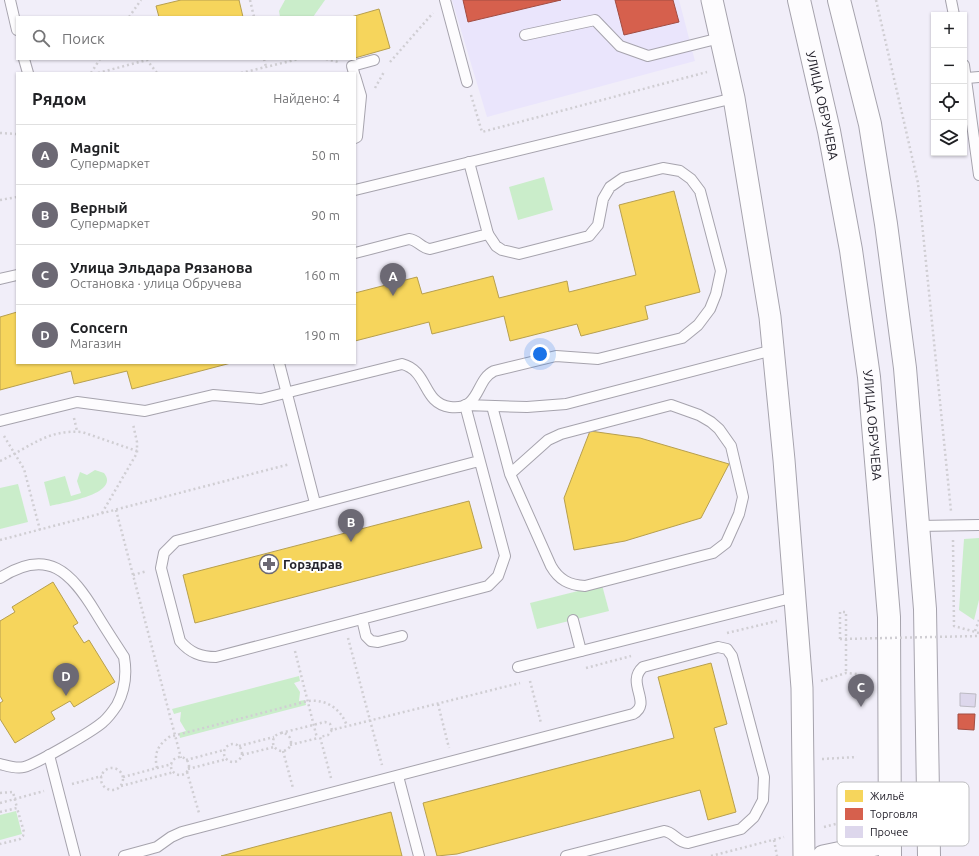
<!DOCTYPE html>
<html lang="ru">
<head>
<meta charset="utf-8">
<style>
  :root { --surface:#fff; --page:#f6f6f6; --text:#202124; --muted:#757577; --line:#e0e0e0; --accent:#6c6974 }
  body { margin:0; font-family:Ubuntu,sans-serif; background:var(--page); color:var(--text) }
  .controls { position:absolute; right:12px; top:12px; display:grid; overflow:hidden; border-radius:0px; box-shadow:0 1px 3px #0004 }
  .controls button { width:36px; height:36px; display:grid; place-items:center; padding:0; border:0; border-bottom:1px solid var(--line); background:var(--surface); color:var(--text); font:20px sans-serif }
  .you { position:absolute; left:540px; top:354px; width:14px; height:14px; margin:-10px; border:3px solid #fff; border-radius:50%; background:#1a73e8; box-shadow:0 0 0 6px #1a73e833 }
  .badge { display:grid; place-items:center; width:26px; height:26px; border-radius:50%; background:var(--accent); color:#fff; font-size:13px; font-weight:700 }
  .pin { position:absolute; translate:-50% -33px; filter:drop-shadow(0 1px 2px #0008) }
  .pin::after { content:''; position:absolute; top:21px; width:14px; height:12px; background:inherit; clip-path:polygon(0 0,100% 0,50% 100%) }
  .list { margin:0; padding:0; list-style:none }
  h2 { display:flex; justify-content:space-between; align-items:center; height:52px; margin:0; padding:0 16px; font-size:17px }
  h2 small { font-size:13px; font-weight:400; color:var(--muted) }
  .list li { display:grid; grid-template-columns:26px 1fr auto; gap:12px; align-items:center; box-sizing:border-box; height:60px; padding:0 16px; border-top:1px solid var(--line) }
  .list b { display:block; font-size:15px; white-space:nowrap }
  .list p { margin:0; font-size:13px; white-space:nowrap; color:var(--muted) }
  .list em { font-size:13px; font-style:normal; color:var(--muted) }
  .icon { flex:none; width:22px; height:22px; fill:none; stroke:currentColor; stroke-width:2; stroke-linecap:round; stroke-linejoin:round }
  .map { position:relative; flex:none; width:979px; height:856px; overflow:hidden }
  .search { position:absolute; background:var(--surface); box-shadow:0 1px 3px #0004; left:16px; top:16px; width:340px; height:44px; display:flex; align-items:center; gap:10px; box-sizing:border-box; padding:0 14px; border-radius:0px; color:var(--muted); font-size:15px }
  .panel { position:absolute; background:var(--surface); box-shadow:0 1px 3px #0004; left:16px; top:72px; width:340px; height:292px; border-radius:0px }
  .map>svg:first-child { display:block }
</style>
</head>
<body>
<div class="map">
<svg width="979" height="856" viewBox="0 0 979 856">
  <rect width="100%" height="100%" fill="#f1eef9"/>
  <path fill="#eae5fc" d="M452 0H679L695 61 487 117Z"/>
  <g fill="#caedca">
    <path d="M285 0H325L313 17H280L279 11Z"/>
    <path d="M544 177 553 210 518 220 509 187Z"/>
    <path d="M95 470 104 473C121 494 62 503 50 506L44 482 65 476 71 496 81 493 77 481 80 472 87 475Z"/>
    <path d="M18 484 28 522 0 529V488Z"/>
    <path d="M979 538V600L974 620 959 610 964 539Z"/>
    <path d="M602 585 609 611 537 629 530 603Z"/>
    <path d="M299 676 300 681 294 683 300 692 299 701 305 700 306 705 180 738 179 733 186 731 180 721 181 712 174 714 172 709Z"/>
    <path d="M16 811 22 834 0 840V815Z"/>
  </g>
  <g fill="#f6d55c" stroke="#b79f4e">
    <path d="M181 0H239L243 17H159L156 6Z"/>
    <path d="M379 9 390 48 355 58V17H351Z"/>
    <path d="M674 191 700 292 645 306 648 319 581 336 577 324 510 341 504 316 432 334 429 322 355 341V293L417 277 422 294 493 276 499 298 567 281 569 292 636 275 619 205Z"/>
    <path d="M17 312V363H231L132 389 127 371 74 384 71 371 0 390V317Z"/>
    <path d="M590 431 640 438 729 464 701 518 625 541 574 550 564 498Z"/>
    <path d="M469 501 482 548 195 623 183 575Z"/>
    <path d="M53 582 78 623 73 626 84 643 89 640 115 682 74 707 70 701 51 712 55 719 15 743 0 719V703L3 701 0 696V621L15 612 12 607Z"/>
    <path d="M711 663 727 724 714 728 736 812 708 820 700 790 457 854 437 856 423 803 674 738 658 677Z"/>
    <path d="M391 812 402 856H221L262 845Z"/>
  </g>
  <g fill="#d6604d" stroke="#a14d43">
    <path d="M463 0H561L468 22Z"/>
    <path d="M615 0H673L679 22 624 35Z"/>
    <path d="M958 714H975L974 730 958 729Z"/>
  </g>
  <path fill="#ddd7ec" stroke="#bcbac3" d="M960 693 976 694 975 707 960 706Z"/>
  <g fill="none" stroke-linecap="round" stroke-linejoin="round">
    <defs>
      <g id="lane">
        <path d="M10 0 17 30"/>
        <path d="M445 0 467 82"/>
        <path d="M951 0 954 15"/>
        <path d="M525 35 595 20 620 46 648 56 720 38"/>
        <path d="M24 59 28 73"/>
        <path d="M964 65 979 175"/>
        <path d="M354 73 352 66 374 60"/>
        <path d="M355 76 361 96 357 137 355 138"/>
        <path d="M967 78 979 77"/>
        <path d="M355 190 734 98"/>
        <path d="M355 253 409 239C418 240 421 248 430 249L488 234 469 162"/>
        <path d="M0 279 17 275"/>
        <path d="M279 363 315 503"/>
        <path d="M492 406 510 474 551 566C559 580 569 585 585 586L713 553 726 543 739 514 743 497 731 446 719 429 711 422 699 415 671 405 561 434 548 440 510 474"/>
        <path d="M0 421 77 402 145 411 213 395 261 399 402 364C429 371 422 403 450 407 481 411 475 380 494 371L556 356 598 359 682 338 698 325 710 309 716 294 721 271 700 191 691 179 680 171 663 168 623 178 610 187 603 199 598 225 589 236 519 254 502 250 496 246 488 234"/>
        <path d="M479 461 176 541 164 553 161 568 180 641C190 653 201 657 216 657L488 586 498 576 505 556 465 405 527 407 566 404 773 350"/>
        <path d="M918 526 979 525"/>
        <path d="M0 578C48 547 71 572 96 613 105 628 115 643 124 657 127 674 125 690 117 705 113 711 109 717 103 722 93 731 36 764 24 767 16 769 8 766 0 764"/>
        <path d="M362 619 366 636 371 641 378 642 402 636"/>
        <path d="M573 620 581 651"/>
        <path d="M518 667 795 597"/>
        <path d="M49 755 75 856"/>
        <path d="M398 776 419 856"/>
        <path d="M124 856 157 847 171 837 182 832 633 714C653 703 625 683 643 667L718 647 727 649 732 656 764 777 763 800 754 817 741 829 688 843C678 843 674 832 664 831L566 856"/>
      </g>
      <g id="street">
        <path d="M712 0 734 98 770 317 784 460 802 688 804 856"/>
        <path d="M823 856 890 842"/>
      </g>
      <g id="secondary">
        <path id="s1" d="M799 0 829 131 851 250 869 377 889 617 890 856"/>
        <path d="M839 0 870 124 886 224 905 368 925 609 929 856"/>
      </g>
    </defs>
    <use href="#lane" stroke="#a6a3ad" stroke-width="12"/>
    <use href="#street" stroke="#a6a3ad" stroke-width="23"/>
    <use href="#secondary" stroke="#a6a3ad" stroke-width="24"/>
    <g stroke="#d0ced3" stroke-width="2.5" stroke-dasharray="2 3" stroke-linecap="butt">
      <path d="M250 0 254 17"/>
      <path d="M876 0 918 183 951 511"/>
      <path d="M129 17 141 0"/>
      <path d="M264 59 266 67"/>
      <path d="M326 59 338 62"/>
      <path d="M390 62 433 13"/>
      <path d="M91 73 100 59"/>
      <path d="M98 73 147 60 157 73"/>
      <path d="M241 73 299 59"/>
      <path d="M375 88 384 72"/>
      <path d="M471 95 482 132 707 72"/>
      <path d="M0 133 17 134"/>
      <path d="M0 200 17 197"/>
      <path d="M74 418 77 431"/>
      <path d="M4 436 24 469 40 530"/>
      <path d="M0 461C29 448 47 429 82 432L137 451"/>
      <path d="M116 510 181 758"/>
      <path d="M102 513 137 453V442L133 424"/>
      <path d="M0 540 290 464"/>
      <path d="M953 540 954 626 979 633"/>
      <path d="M133 575 147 571"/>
      <path d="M975 631 979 620"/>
      <path d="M727 633 777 621"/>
      <path d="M348 638 382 765"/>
      <path d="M840 639V612H846V673"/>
      <path d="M295 651 317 738"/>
      <path d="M586 668 631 656"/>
      <path d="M530 681 541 723"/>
      <path d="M821 681 846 673 857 674"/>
      <path d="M438 704 449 748"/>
      <path d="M281 733 325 722 330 724 332 730"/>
      <circle cx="282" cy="742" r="9"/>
      <circle cx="233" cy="753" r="9"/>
      <path d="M290 745 318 738"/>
      <path d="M239 746 274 737"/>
      <path d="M283 751 293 788"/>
      <path d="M242 755 274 747"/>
      <circle cx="180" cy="766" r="9"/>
      <path d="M822 759 857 757"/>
      <path d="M186 760 224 750"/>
      <path d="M157 768C154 754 157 746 169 737L308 701C327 699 341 709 347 726"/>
      <circle cx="112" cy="779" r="11"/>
      <path d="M188 769 227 759"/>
      <path d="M187 772 199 813"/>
      <path d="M123 777 172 764"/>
      <path d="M331 778 320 737 328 735 332 730 520 683"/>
      <path d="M72 784 102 776"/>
      <path d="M121 786 174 772"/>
      <path d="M0 793 13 792 17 808"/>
      <path d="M0 803 44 791"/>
      <path d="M0 812 17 808 24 832 23 836 20 839 0 844"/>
      <path d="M824 827 858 818"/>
      <path d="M774 840 777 856"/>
      <path d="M711 856 784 837"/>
    </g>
    <use href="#lane" stroke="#fdfcfe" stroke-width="10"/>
    <use href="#street" stroke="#fdfcfe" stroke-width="21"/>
    <use href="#secondary" stroke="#fdfcfe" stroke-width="22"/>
    <path stroke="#d0ced3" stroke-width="2.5" stroke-dasharray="2 3" stroke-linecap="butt" d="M840 639 979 636"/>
  </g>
  <defs>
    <symbol id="pharmacy-ring" viewBox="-11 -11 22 22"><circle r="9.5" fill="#fff" stroke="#6c6974" stroke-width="1.5"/><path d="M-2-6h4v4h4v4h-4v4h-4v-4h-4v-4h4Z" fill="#6c6974"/></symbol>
  </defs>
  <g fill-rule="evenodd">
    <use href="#pharmacy-ring" x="258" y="553" width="22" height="22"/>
  </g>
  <g text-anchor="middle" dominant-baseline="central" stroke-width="4" stroke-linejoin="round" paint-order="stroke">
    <g font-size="13" fill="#24222c" stroke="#fff">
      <text stroke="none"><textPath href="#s1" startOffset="108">УЛИЦА ОБРУЧЕВА</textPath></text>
      <text stroke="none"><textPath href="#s1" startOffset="432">УЛИЦА ОБРУЧЕВА</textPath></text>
    </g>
    <g font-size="13" font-weight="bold" fill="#24222c" stroke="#fff" text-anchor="start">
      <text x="283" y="564">Горздрав</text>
    </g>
  </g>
  <rect x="837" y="782" width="132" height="64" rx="6" fill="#fff" stroke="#bdbdc0" stroke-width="1"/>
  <rect x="845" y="790" width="18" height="12" fill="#f6d55c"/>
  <rect x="845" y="808" width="18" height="12" fill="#d6604d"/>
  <rect x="845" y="826" width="18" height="12" fill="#ddd7ec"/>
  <g font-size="11" fill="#24222c">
    <text x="870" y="800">Жильё</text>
    <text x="870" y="818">Торговля</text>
    <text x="870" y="836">Прочее</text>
  </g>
</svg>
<div class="controls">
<button>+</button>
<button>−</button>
<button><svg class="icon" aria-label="locate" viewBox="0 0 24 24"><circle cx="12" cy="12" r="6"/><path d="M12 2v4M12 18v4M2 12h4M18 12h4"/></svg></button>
<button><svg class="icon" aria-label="layers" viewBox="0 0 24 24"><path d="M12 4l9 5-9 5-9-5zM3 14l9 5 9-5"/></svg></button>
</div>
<div class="you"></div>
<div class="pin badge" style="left:393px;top:296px">A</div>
<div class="pin badge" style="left:351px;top:542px">B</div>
<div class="pin badge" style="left:861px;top:707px">C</div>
<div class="pin badge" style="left:66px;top:696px">D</div>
<div class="search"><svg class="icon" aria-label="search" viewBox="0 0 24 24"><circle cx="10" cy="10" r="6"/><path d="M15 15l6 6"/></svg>Поиск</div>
<section class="panel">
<h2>Рядом<small>Найдено: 4</small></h2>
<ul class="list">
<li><span class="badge">A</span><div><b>Magnit</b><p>Супермаркет</p></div><em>50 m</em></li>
<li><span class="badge">B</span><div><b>Верный</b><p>Супермаркет</p></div><em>90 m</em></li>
<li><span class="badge">C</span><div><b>Улица Эльдара Рязанова</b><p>Остановка · улица Обручева</p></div><em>160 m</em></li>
<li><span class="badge">D</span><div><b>Concern</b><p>Магазин</p></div><em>190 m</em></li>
</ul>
</section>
</div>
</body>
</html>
